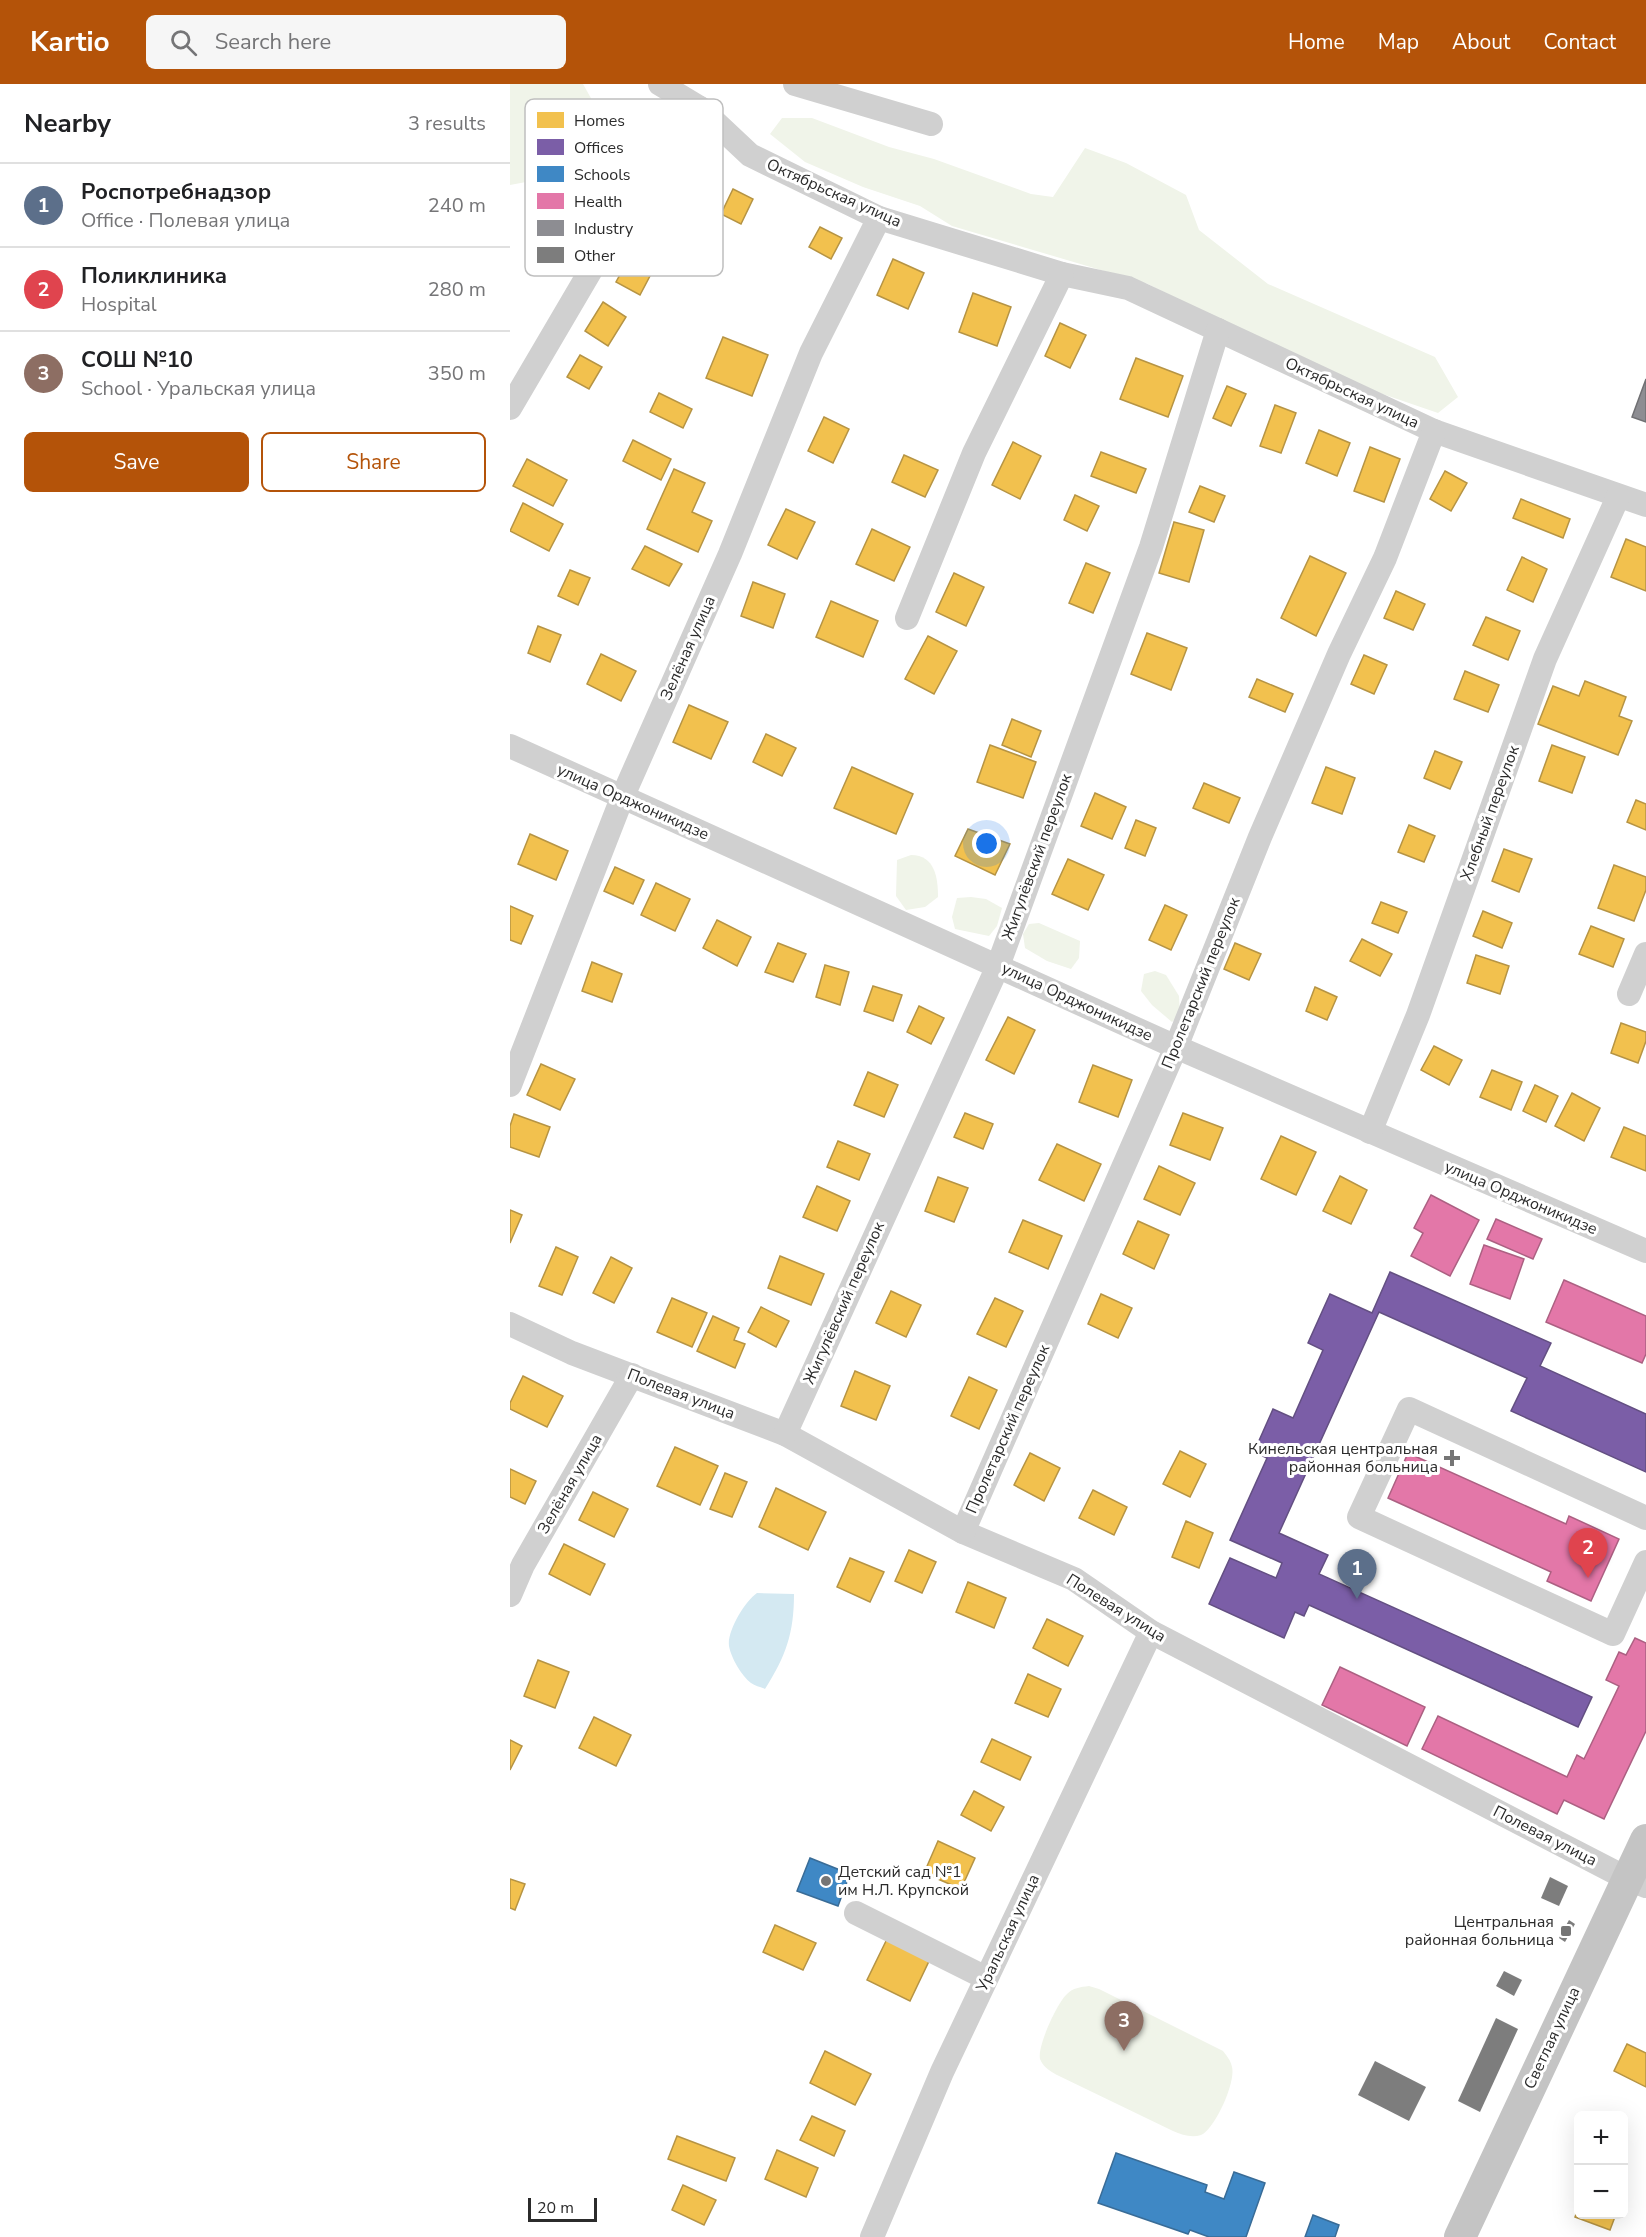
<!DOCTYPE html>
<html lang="en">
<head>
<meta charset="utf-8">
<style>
  :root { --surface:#fff; --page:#f6f6f6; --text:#202124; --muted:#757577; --line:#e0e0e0; --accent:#b45309 }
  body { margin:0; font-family:"Nunito Sans",sans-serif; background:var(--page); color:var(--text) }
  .controls { position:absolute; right:18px; bottom:18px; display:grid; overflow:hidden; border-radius:9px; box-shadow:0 6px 24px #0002 }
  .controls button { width:54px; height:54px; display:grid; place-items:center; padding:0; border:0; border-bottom:2px solid var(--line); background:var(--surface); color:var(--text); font:30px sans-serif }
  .scale { position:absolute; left:18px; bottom:15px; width:69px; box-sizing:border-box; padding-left:6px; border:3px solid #2b2b2b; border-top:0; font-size:16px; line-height:21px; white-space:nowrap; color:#2b2b2b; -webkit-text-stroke:4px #fff; paint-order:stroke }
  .you { position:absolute; left:477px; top:760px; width:21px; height:21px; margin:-15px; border:4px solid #fff; border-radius:50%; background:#1a73e8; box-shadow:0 0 0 9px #1a73e833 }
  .badge { display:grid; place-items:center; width:39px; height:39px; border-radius:50%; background:var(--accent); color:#fff; font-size:20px; font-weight:700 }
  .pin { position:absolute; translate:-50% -50px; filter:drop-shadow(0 2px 3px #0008) }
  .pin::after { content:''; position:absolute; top:32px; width:21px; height:18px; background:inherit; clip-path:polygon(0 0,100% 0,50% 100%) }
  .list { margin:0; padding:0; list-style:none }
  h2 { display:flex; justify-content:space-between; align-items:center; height:78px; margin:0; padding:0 24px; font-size:26px }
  h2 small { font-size:20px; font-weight:400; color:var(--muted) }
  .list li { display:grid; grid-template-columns:39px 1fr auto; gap:18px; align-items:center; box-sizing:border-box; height:84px; padding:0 24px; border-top:2px solid var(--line) }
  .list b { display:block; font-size:22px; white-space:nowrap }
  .list p { margin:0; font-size:20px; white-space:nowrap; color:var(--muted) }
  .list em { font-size:20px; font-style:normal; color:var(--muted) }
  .actions { display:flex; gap:12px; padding:18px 24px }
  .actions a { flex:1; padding:14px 0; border:2px solid var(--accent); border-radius:9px; text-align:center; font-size:21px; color:var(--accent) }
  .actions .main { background:var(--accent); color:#fff }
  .icon { flex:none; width:33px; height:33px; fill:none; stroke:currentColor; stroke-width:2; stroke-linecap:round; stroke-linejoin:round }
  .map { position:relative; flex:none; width:1136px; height:2153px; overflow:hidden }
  header { display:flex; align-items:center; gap:36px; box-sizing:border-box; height:84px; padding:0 30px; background:var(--accent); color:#fff }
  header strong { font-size:28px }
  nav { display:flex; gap:33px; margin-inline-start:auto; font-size:21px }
  .search { width:420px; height:54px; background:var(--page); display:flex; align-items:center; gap:15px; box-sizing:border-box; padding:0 21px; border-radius:9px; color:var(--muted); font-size:22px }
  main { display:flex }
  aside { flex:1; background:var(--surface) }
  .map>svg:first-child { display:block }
</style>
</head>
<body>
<header>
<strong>Kartio</strong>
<div class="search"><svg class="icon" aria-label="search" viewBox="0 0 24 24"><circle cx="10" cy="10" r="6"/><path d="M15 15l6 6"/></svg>Search here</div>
<nav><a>Home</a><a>Map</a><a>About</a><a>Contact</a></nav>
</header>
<main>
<aside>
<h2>Nearby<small>3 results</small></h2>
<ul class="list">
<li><span class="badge" style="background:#5c6f8a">1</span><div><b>Роспотребнадзор</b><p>Office · Полевая улица</p></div><em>240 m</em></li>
<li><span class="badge" style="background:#e0444e">2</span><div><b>Поликлиника</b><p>Hospital</p></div><em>280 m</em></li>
<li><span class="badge" style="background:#8d6e63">3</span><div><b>СОШ №10</b><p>School · Уральская улица</p></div><em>350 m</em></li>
</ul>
<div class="actions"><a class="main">Save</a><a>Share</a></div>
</aside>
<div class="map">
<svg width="1136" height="2153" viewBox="0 0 1136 2153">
  <rect width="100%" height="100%" fill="#fff"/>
  <g fill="#f0f4e9">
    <path d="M0 0H73L82 16 85 42 80 71 48 102 16 98 0 101Z"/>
    <path d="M272 34H302L379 63 424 75 521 110 543 113 575 64 616 79 676 111 689 146 758 200 925 273 948 313 928 329 820 292 638 200 442 142 410 122 353 103 295 78 260 50Z"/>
    <path d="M401 771C425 771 428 794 428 813L415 823 396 826 386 812 387 776Z"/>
    <path d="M461 813 476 815 492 824 487 842 479 852 445 845 442 833 447 814Z"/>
    <path d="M529 839 570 857 569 874 561 885 537 877 515 864 513 850 519 840Z"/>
    <path d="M645 887 656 891 669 912 670 931 662 938 642 921 631 907 634 890Z"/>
    <path d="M579 1902 589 1905 713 1967C717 1972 721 1977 722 1983 726 1998 705 2045 691 2051 682 2054 672 2051 663 2047L547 1991C540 1987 533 1983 530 1975 527 1963 547 1919 557 1910 563 1904 570 1903 579 1902Z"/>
  </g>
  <path fill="#d4e9f2" d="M247 1509 284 1510C284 1549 276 1572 255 1605 251 1603 245 1602 241 1599 232 1592 221 1574 219 1562 217 1547 235 1517 247 1509Z"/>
  <g fill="#f2c14e" stroke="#b69444" stroke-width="1.5">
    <path d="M223 105 243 115 231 140 211 130Z"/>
    <path d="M310 143 332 154 321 175 299 163Z"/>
    <path d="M383 175 414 189 398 225 367 211Z"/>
    <path d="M117 178 141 190 130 211 106 198Z"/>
    <path d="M463 209 501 223 487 262 449 248Z"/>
    <path d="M93 218 116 233 98 262 75 247Z"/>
    <path d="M550 239 576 251 560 284 535 272Z"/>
    <path d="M213 253 258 271 242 312 196 294Z"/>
    <path d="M70 271 92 283 79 305 57 293Z"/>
    <path d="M626 274 673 292 658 333 610 315Z"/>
    <path d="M717 302 736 310 721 342 703 334Z"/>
    <path d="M149 309 182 325 173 344 140 328Z"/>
    <path d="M765 321 786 329 771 369 750 362Z"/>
    <path d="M314 333 339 345 323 379 298 367Z"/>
    <path d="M809 346 840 359 827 392 796 379Z"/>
    <path d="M123 356 161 375 151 396 113 377Z"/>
    <path d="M503 358 531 372 510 415 482 401Z"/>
    <path d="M860 363 890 375 874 418 844 407Z"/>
    <path d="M591 368 636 385 626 409 581 392Z"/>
    <path d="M394 371 428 386 415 413 382 398Z"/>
    <path d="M17 375 57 396 43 422 3 402Z"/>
    <path d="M164 385 195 399 182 428 202 437 188 468 137 445Z"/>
    <path d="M935 387 957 399 941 427 920 415Z"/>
    <path d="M690 402 715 412 704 438 679 428Z"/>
    <path d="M565 411 589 422 577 447 554 436Z"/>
    <path d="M1011 415 1060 435 1053 454 1003 434Z"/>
    <path d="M13 419 53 440 39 467 0 447Z"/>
    <path d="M276 425 305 438 287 475 258 461Z"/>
    <path d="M664 438 694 446 679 498 649 489Z"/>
    <path d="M362 445 400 463 384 497 346 480Z"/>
    <path d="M1116 455 1136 463V507L1101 493Z"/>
    <path d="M135 462 172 480 159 502 122 485Z"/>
    <path d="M800 472 836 489 806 552 771 534Z"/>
    <path d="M1012 473 1037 485 1023 518 997 506Z"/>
    <path d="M576 479 600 489 583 529 559 519Z"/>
    <path d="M60 486 80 494 68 521 48 512Z"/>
    <path d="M444 489 474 503 456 542 426 528Z"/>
    <path d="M243 498 275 510 263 544 231 532Z"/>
    <path d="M886 507 915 520 903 546 874 534Z"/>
    <path d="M321 517 368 537 353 573 306 553Z"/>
    <path d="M976 533 1010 547 998 576 963 561Z"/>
    <path d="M28 542 51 551 40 578 18 569Z"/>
    <path d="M637 549 677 564 661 606 621 590Z"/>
    <path d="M418 552 447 567 424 610 395 595Z"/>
    <path d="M91 570 126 587 111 617 77 600Z"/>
    <path d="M854 571 877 581 864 610 841 600Z"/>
    <path d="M955 587 989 601 978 628 944 615Z"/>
    <path d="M747 595 783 610 775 628 739 613Z"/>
    <path d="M1075 597 1116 613 1109 632 1122 637 1108 671 1028 640 1043 602 1069 612Z"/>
    <path d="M179 621 218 638 201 675 163 658Z"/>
    <path d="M502 635 531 647 521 673 492 661Z"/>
    <path d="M256 650 286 664 272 692 243 678Z"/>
    <path d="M480 661 526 678 513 714 467 698Z"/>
    <path d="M1042 661 1075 673 1062 709 1029 697Z"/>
    <path d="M925 667 952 678 940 705 914 694Z"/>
    <path d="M342 683 403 710 386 750 324 724Z"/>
    <path d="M816 683 845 694 832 730 802 719Z"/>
    <path d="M694 699 730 714 719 739 683 724Z"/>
    <path d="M585 709 616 723 602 755 571 742Z"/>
    <path d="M1126 716 1136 720V746L1117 738Z"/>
    <path d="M626 736 646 744 635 772 615 764Z"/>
    <path d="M899 741 925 752 914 778 888 768Z"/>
    <path d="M458 745 500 760 485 791 445 772Z"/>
    <path d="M20 750 58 767 46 796 8 780Z"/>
    <path d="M994 765 1022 775 1009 808 982 797Z"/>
    <path d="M558 775 594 791 578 826 542 810Z"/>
    <path d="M1104 781 1136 793V806L1124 837 1088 824Z"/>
    <path d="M105 783 134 796 123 820 94 807Z"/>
    <path d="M146 799 180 815 165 847 131 831Z"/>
    <path d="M871 818 897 828 888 849 862 839Z"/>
    <path d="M655 821 677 831 661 866 639 856Z"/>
    <path d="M0 822 23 832 11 860 0 856Z"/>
    <path d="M973 827 1002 839 992 864 963 852Z"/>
    <path d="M207 836 241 853 227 882 193 864Z"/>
    <path d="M1081 842 1114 855 1103 883 1069 870Z"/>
    <path d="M852 855 882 870 870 892 840 877Z"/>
    <path d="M268 859 296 870 283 898 255 888Z"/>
    <path d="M725 859 751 870 739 896 714 885Z"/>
    <path d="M966 871 999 882 990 910 957 899Z"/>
    <path d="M82 878 112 890 102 918 72 907Z"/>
    <path d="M315 881 339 888 330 921 306 913Z"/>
    <path d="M363 902 392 911 383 937 354 927Z"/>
    <path d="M805 903 827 913 817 936 796 927Z"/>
    <path d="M409 922 434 934 421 960 397 948Z"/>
    <path d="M498 933 525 946 504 990 476 976Z"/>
    <path d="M1111 939 1136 948V957L1128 979 1101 969Z"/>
    <path d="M924 962 952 976 939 1001 911 986Z"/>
    <path d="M31 980 65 995 50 1026 17 1011Z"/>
    <path d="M583 981 622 996 608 1033 569 1018Z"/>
    <path d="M982 986 1012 998 1001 1026 970 1013Z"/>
    <path d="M358 988 388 1001 374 1033 344 1021Z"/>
    <path d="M1025 1001 1048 1012 1036 1038 1013 1027Z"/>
    <path d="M1062 1009 1090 1024 1074 1057 1045 1042Z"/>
    <path d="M455 1029 483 1040 473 1065 444 1053Z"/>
    <path d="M673 1029 713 1044 700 1076 660 1061Z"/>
    <path d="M4 1030 40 1043 29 1073 0 1063V1042Z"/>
    <path d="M1114 1043 1136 1052V1087L1101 1073Z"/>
    <path d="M771 1052 806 1068 786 1111 751 1095Z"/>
    <path d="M328 1057 360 1070 349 1096 317 1083Z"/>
    <path d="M547 1060 591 1080 574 1117 529 1096Z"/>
    <path d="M649 1082 685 1099 670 1131 634 1115Z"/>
    <path d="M830 1092 857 1106 841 1140 813 1127Z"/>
    <path d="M428 1093 458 1104 444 1138 415 1127Z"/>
    <path d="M307 1102 340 1117 327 1147 293 1133Z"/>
    <path d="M0 1126 12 1131 0 1159Z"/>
    <path d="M513 1136 552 1152 538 1185 499 1168Z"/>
    <path d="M628 1137 659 1151 644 1185 613 1170Z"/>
    <path d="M46 1163 68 1173 52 1211 29 1202Z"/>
    <path d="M270 1172 314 1190 301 1221 258 1204Z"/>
    <path d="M101 1173 122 1184 104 1219 83 1209Z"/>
    <path d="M381 1207 411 1221 396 1253 366 1239Z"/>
    <path d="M591 1210 622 1224 608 1254 578 1240Z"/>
    <path d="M162 1214 197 1229 182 1263 147 1248Z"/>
    <path d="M485 1214 513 1227 496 1263 467 1250Z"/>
    <path d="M251 1223 279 1237 266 1263 238 1248Z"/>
    <path d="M203 1232 229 1244 224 1256 235 1260 225 1284 187 1267Z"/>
    <path d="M345 1287 380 1302 366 1336 331 1322Z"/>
    <path d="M13 1292 53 1312 37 1343 0 1325V1319Z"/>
    <path d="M459 1293 487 1306 469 1345 441 1332Z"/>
    <path d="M165 1363 208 1382 190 1421 147 1402Z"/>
    <path d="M670 1367 696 1380 680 1413 653 1400Z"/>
    <path d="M520 1369 550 1384 534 1417 504 1401Z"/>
    <path d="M0 1385 26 1397 15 1420 0 1413Z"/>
    <path d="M215 1389 237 1398 222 1433 200 1425Z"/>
    <path d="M266 1404 316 1428 298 1466 249 1443Z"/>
    <path d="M583 1406 617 1423 604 1451 569 1434Z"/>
    <path d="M83 1408 118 1425 104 1453 69 1436Z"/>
    <path d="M676 1437 703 1449 689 1484 662 1473Z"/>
    <path d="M54 1460 95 1480 80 1511 39 1490Z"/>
    <path d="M399 1466 426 1478 412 1509 385 1497Z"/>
    <path d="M340 1474 374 1488 360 1518 327 1503Z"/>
    <path d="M458 1498 496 1514 484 1544 446 1528Z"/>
    <path d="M537 1535 573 1552 558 1582 523 1564Z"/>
    <path d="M28 1576 59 1588 45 1624 14 1612Z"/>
    <path d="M518 1590 551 1605 538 1633 505 1619Z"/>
    <path d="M84 1633 121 1651 106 1682 69 1664Z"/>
    <path d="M482 1655 521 1673 510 1696 471 1678Z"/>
    <path d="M0 1656 12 1662 0 1686Z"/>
    <path d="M464 1707 494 1723 481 1747 451 1731Z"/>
    <path d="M428 1757 465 1774 451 1805 414 1789Z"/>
    <path d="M0 1795 15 1800 5 1826 0 1824Z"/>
    <path d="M265 1841 306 1859 293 1886 253 1868Z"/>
    <path d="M377 1855 420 1875 400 1917 357 1896Z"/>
    <path d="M1117 1960 1136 1969V2003L1104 1987Z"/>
    <path d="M315 1967 361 1990 345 2021 300 1999Z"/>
    <path d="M302 2032 335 2047 324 2072 290 2056Z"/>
    <path d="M167 2052 225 2074 216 2097 158 2075Z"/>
    <path d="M267 2066 308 2084 296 2113 255 2095Z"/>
    <path d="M173 2101 206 2116 194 2141 162 2126Z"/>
    <path d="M1068 2125V2130H1106L1100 2146 1065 2133Z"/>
  </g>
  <path fill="#7b5ea7" stroke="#634f82" stroke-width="1.5" d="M880 1188 1041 1259 1030 1282 1136 1330V1388L1001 1327 1017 1294 869 1228 769 1449 818 1471 809 1490 1082 1613 1068 1643 799 1521 794 1532 785 1528 774 1554 699 1520 720 1474 766 1494 772 1479 720 1456 757 1374 744 1368 763 1325 783 1334 813 1266 798 1259 820 1210 862 1229Z"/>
  <g fill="#3f88c5" stroke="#396c97" stroke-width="1.5">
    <path d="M300 1774 340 1790 328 1822 287 1807Z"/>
    <path d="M606 2069 697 2101 695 2108 714 2115 724 2088 755 2099 736 2153H699L680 2146 678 2150 588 2119Z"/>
    <path d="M803 2131 829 2141 825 2153H795Z"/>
  </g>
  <g fill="#e377a8" stroke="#ac6082" stroke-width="1.5">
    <path d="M921 1111 969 1136 940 1192 901 1172 913 1149 904 1144Z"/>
    <path d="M986 1135 1032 1155 1023 1175 977 1155Z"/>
    <path d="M974 1161 1014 1175 1000 1215 960 1200Z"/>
    <path d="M1054 1196 1136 1232V1270L1132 1279 1036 1238Z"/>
    <path d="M898 1369 1056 1440 1059 1432 1109 1455 1081 1517 1037 1497 1041 1488 878 1414Z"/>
    <path d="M1125 1554 1136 1559V1647L1094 1735 1054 1716 1047 1730 912 1665 928 1632 1057 1693 1067 1671 1074 1675 1109 1602 1096 1596 1109 1568 1116 1571Z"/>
    <path d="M830 1583 915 1623 897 1662 812 1621Z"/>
  </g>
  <path fill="#8d8d92" stroke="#707073" stroke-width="1.5" d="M1136 295V338L1122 333Z"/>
  <g fill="#7d7d7d">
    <path d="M1040 1793 1058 1802 1049 1822 1031 1814Z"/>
    <path d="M1059 1836 1065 1840 1055 1858 1049 1854Z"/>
    <path d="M994 1887 1012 1896 1004 1912 986 1902Z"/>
    <path d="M986 1934 1008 1945 970 2028 948 2017Z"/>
    <path d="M865 1977 916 2003 899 2037 848 2011Z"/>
  </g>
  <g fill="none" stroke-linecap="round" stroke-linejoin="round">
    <g stroke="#d0d0d0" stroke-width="24">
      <path d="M150 0 190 24 240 71 369 134 552 190 618 204 924 347 1136 421"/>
      <path d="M285 0 421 40"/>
      <path d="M0 324 98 157 190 24"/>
      <path d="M397 534 464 369 552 190"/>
      <path d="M0 662 666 963 1136 1167"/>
      <path d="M1119 910 1136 870"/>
      <path d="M0 1001 112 714 220 470 301 269 369 134"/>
      <path d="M860 1048 908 931 1035 575 1108 413"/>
      <path d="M0 1240 62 1269 275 1350 453 1448 564 1495 641 1548 1116 1794 1136 1802"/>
      <path d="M275 1350 488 882 641 463 708 246"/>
      <path d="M1136 1434 899 1325 849 1433 1103 1550 1136 1478"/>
      <path d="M453 1448 666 963 750 753 829 570 875 474 924 347"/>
      <path d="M0 1511 13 1481 122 1291"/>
      <path d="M346 1829 476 1894"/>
      <path d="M362 2153 432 1988 641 1548"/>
    </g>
    <path stroke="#c4c4c4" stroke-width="32" d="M950 2153 1136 1756"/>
  </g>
  <g fill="#757575" stroke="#fff" stroke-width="2">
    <path d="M939 1365h6v6h6v6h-6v6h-6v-6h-6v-6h6z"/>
    <circle cx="316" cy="1797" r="6"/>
    <rect x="1050" y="1841" width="12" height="12" rx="3"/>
  </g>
  <g text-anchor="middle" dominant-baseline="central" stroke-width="6" stroke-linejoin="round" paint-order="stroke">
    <g font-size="16" fill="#2b2b2b" stroke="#fff">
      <text transform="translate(324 109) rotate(24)">Октябрьская улица</text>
      <text transform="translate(842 309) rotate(25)">Октябрьская улица</text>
      <text transform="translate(178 564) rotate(-66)">Зелёная улица</text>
      <text transform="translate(123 718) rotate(24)">улица Орджоникидзе</text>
      <text transform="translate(980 729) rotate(-70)">Хлебный переулок</text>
      <text transform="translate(527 773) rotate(-70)">Жигулёвский переулок</text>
      <text transform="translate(691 899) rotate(-68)">Пролетарский переулок</text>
      <text transform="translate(567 918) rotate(25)">улица Орджоникидзе</text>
      <text transform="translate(1011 1114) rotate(23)">улица Орджоникидзе</text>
      <text transform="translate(334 1219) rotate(-66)">Жигулёвский переулок</text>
      <text transform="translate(171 1310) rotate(21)">Полевая улица</text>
      <text transform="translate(498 1345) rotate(-66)">Пролетарский переулок</text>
      <text transform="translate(60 1400) rotate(-60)">Зелёная улица</text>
      <text transform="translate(606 1524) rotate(32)">Полевая улица</text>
      <text transform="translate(1035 1752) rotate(27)">Полевая улица</text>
      <text transform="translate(498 1849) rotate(-65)">Уральская улица</text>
      <text transform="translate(1042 1954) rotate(-65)">Светлая улица</text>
    </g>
    <g font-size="16" fill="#2b2b2b" stroke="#fff" text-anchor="end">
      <text x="928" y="1365">Кинельская центральная<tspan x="928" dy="18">районная больница</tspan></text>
      <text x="328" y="1788" text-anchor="start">Детский сад №1<tspan x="328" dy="18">им Н.Л. Крупской</tspan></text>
      <text x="1044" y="1838">Центральная<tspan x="1044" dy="18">районная больница</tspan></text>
    </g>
  </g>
  <rect x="15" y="15" width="198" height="177" rx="9" fill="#fff" stroke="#bfbfbf" stroke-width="1.5"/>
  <rect x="27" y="28" width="27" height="16" fill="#f2c14e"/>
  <rect x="27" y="55" width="27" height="16" fill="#7b5ea7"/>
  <rect x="27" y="82" width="27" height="16" fill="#3f88c5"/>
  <rect x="27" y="109" width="27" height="16" fill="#e377a8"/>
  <rect x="27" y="136" width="27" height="16" fill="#8d8d92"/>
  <rect x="27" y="163" width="27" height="16" fill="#7d7d7d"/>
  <g font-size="16" fill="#2b2b2b">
    <text x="64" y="42">Homes</text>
    <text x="64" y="69">Offices</text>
    <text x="64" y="96">Schools</text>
    <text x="64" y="123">Health</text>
    <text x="64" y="150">Industry</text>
    <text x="64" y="177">Other</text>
  </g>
</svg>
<div class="controls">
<button>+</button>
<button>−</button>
</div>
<div class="scale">20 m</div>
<div class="you"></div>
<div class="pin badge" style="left:847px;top:1515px;background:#5c6f8a">1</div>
<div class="pin badge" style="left:1078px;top:1494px;background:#e0444e">2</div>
<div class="pin badge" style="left:614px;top:1967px;background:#8d6e63">3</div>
</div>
</main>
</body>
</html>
